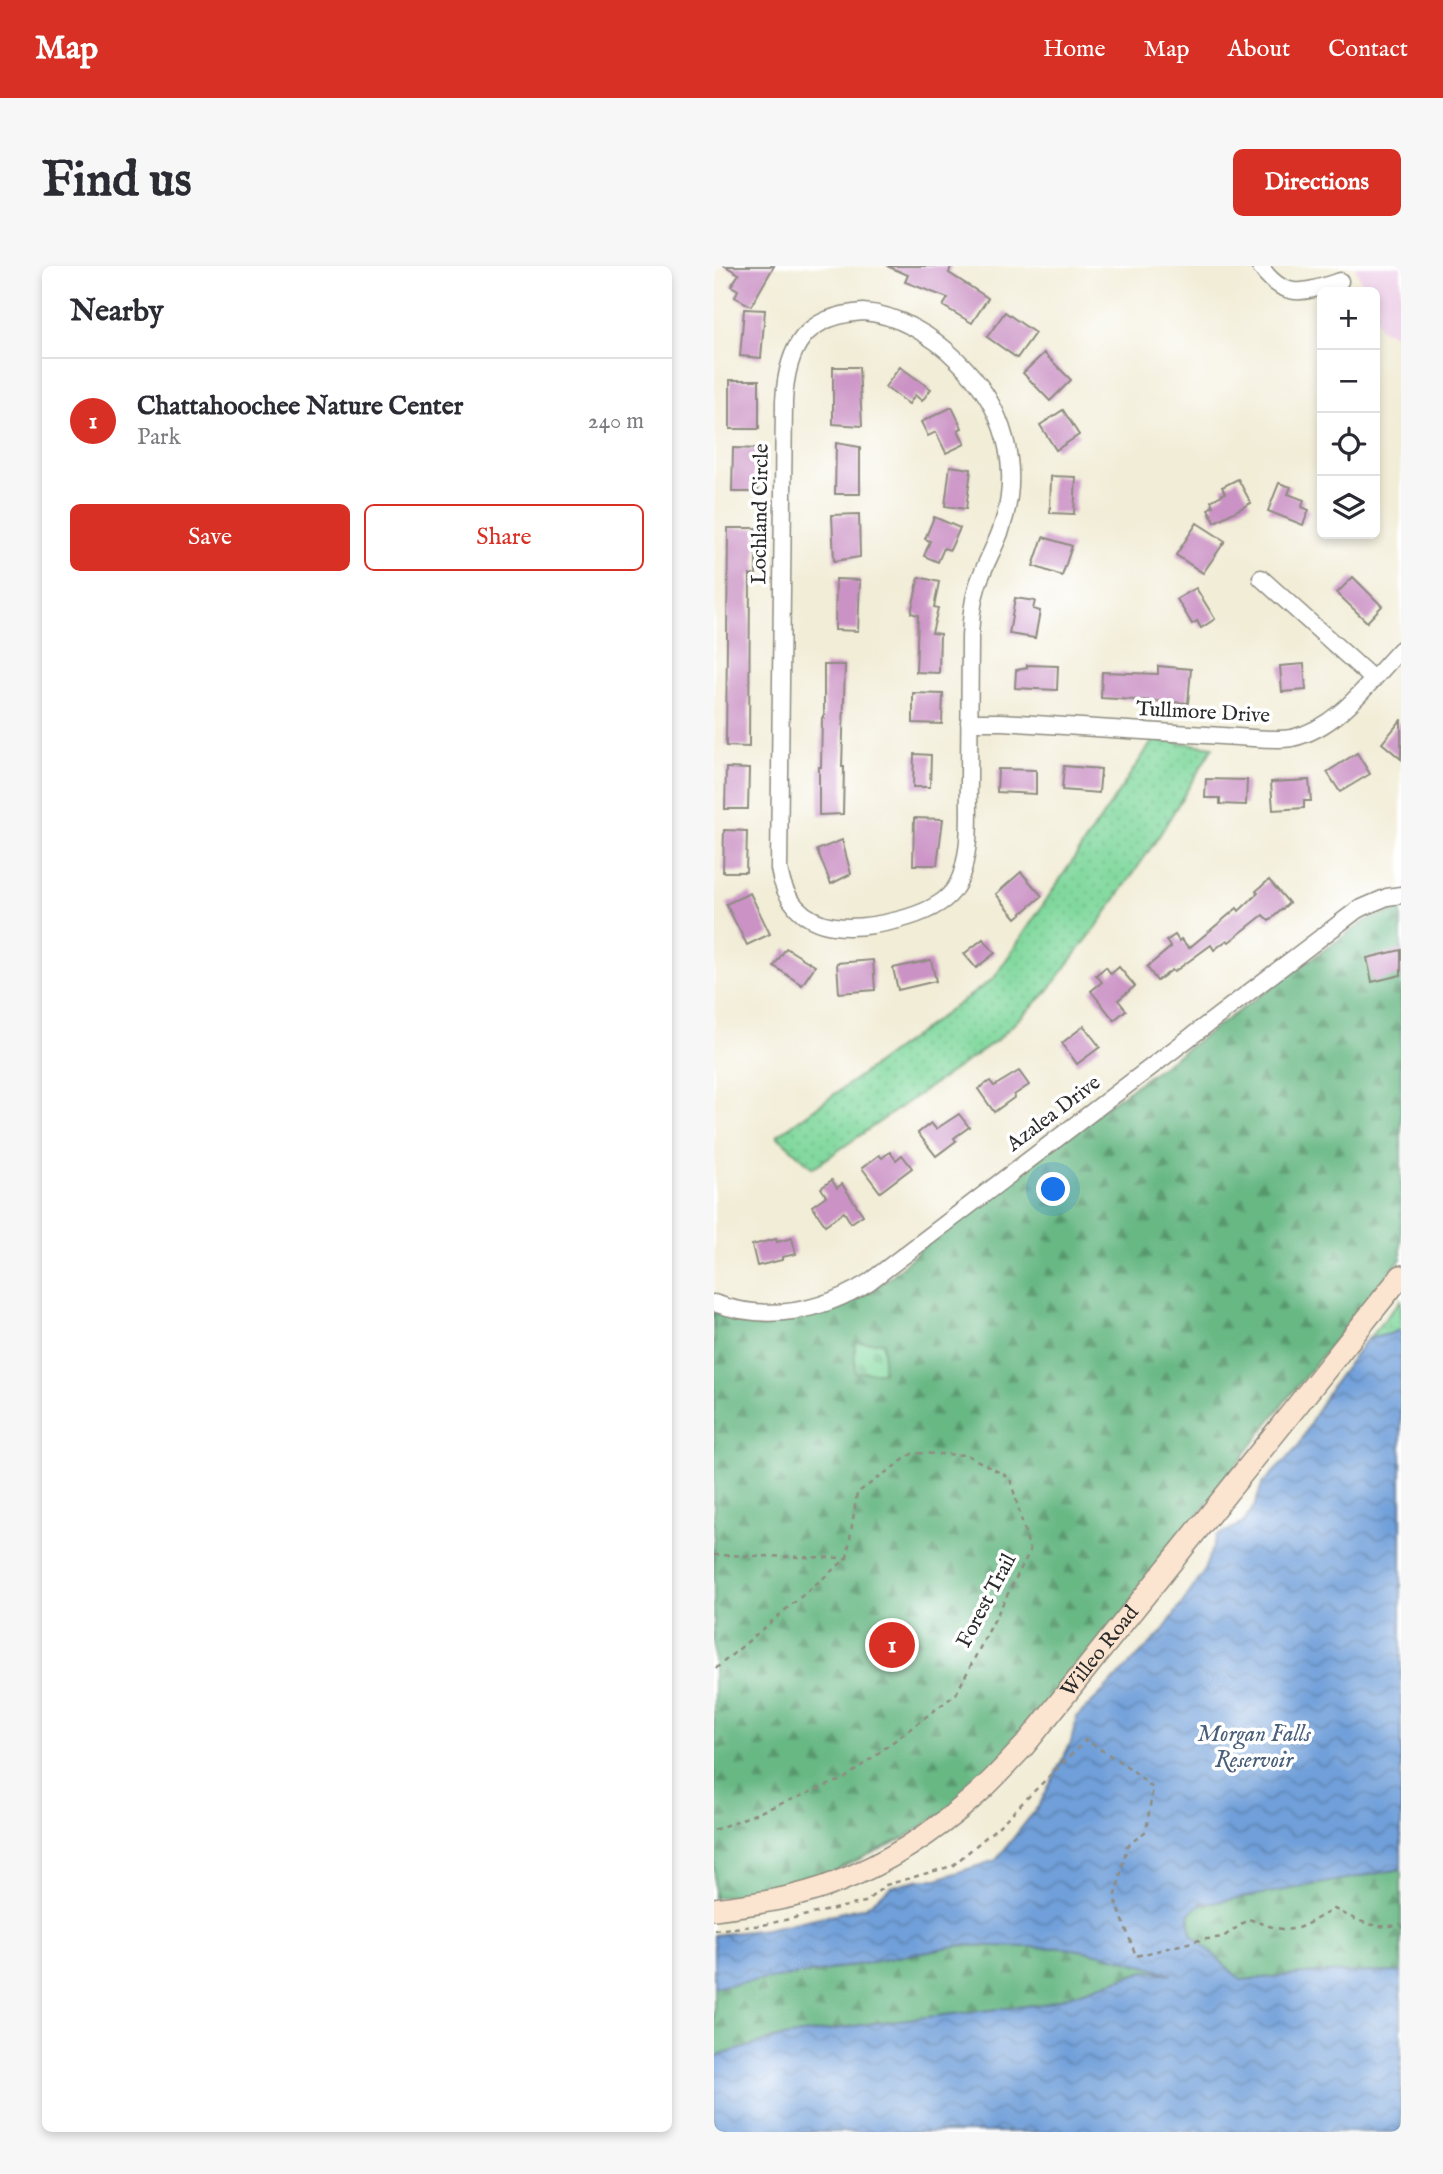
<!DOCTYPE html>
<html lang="en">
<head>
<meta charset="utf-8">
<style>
  :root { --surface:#fff; --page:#f7f7f7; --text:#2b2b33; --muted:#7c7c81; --line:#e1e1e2; --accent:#d93025 }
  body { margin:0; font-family:"IM FELL English",serif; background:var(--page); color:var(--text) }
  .controls { position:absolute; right:21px; top:21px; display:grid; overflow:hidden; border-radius:10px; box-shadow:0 4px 10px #0003 }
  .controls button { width:63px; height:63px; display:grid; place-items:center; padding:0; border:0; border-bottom:2px solid var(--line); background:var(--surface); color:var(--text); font:35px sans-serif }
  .you { position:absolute; left:340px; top:924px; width:24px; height:24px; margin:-18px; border:5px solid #fff; border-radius:50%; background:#1a73e8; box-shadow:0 0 0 10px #1a73e833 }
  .badge { display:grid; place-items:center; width:46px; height:46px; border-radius:50%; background:var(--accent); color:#fff; font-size:23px; font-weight:700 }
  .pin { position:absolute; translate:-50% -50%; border:4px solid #fff; box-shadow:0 2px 7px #0006 }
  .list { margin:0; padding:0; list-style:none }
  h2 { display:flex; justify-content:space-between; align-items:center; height:91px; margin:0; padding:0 28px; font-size:30px }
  h2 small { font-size:23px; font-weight:400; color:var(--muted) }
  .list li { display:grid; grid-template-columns:46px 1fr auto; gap:21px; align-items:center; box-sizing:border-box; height:126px; padding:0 28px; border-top:2px solid var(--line) }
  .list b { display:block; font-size:26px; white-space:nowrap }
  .list p { margin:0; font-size:23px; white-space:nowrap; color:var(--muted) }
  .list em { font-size:23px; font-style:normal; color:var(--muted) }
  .actions { display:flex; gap:14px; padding:21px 28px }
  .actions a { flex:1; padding:16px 0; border:2px solid var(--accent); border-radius:10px; text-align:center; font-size:24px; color:var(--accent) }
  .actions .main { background:var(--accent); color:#fff }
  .icon { flex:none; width:38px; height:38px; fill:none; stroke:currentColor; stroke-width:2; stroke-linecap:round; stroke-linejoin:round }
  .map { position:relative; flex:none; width:687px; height:1866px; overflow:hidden; border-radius:10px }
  header { display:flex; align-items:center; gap:42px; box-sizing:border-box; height:98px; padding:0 35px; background:var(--accent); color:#fff }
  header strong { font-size:33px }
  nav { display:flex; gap:38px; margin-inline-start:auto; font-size:24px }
  .intro { display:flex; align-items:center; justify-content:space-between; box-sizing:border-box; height:168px; padding:0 42px }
  h1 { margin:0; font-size:49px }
  .button { padding:18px 32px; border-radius:10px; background:var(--accent); color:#fff; font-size:24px; font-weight:700 }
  main { display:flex; gap:42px; padding:0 42px }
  aside { flex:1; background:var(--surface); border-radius:10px; box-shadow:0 4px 10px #0003 }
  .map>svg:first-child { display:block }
</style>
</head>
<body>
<header>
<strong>Map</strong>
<nav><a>Home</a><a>Map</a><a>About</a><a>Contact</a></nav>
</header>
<div class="intro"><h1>Find us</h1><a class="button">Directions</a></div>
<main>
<aside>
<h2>Nearby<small></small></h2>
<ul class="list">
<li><span class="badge">1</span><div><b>Chattahoochee Nature Center</b><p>Park</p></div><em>240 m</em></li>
</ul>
<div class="actions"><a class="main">Save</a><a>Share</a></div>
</aside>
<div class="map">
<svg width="687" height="1866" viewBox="0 0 687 1866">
  <defs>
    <pattern id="green-dots" width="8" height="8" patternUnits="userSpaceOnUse" patternTransform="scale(1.75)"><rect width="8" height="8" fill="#80d89d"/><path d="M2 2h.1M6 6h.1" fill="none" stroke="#6fba87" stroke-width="1.8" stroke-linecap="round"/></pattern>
    <pattern id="forest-firs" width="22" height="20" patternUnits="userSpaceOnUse" patternTransform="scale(1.75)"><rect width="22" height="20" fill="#68b884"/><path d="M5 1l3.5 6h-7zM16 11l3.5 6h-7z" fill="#56966c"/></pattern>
    <pattern id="wetland-marsh" width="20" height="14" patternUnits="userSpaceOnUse" patternTransform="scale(1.75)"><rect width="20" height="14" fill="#80d89d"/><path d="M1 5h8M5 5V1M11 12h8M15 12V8" fill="none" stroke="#6fba87"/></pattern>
    <pattern id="cemetery-stones" width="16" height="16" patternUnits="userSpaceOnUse" patternTransform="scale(1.75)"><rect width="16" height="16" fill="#80d89d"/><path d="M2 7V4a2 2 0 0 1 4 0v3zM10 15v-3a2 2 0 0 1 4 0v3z" fill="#6fba87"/></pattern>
    <pattern id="water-waves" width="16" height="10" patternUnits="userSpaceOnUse" patternTransform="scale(1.75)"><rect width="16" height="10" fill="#709fd9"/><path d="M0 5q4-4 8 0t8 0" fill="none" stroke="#5c82b0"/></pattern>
  </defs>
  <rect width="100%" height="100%" fill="#fff"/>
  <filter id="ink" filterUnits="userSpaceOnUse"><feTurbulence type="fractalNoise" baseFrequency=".0143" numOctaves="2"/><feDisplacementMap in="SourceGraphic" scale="14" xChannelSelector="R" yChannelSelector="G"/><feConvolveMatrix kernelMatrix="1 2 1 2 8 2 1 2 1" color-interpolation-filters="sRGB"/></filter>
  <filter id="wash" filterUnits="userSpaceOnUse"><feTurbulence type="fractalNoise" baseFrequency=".00686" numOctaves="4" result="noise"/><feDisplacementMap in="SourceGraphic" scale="28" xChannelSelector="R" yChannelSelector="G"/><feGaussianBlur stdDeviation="1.57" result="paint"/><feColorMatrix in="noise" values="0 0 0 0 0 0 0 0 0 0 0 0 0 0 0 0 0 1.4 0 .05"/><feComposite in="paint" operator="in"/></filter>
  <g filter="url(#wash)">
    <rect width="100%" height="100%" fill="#f2edd7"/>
    <path fill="#eed0e8" d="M641 0H687V72L666 62 661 49V26H651Z"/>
    <path fill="url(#green-dots)" stroke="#568264" stroke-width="2" d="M440 473 499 481 445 570 386 656 333 726 283 774 99 902 63 870 280 712Z"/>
    <g fill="url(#forest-firs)" stroke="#4a7258" stroke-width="2">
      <path d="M687 644V993L568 1139 311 1479 283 1513 190 1572 114 1608 33 1627 0 1632V1046L25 1055 68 1056 117 1045 146 1031 174 1013 255 939 590 698 653 654Z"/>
      <path d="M687 1603V1706L603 1707 527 1714 477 1668 475 1648 489 1636 498 1637Z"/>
      <path d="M246 1679 352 1682 390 1688 464 1709 431 1705 330 1738 168 1756 63 1772 0 1791V1721L105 1706Z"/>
    </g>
    <path fill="url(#wetland-marsh)" stroke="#568264" stroke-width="2" d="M687 1034V1063L679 1067 654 1073Z"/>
    <rect fill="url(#cemetery-stones)" stroke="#568264" stroke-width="2" x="141" y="1076" width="28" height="30"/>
    <path fill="url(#water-waves)" stroke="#4e6582" stroke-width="2" d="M687 1063V1603L498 1637 489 1636 475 1648 477 1668 527 1714 603 1707 687 1706V1866H0V1791L63 1772 168 1756 330 1738 432 1705 458 1708 390 1688 352 1682 246 1679 105 1706 0 1721V1669L52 1663 151 1641 177 1621 190 1617 207 1613H223L282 1594 326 1538 357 1476 363 1451 448 1366 488 1309 503 1270 529 1257 541 1239 548 1218 584 1181 602 1146 617 1121 648 1079 654 1073 679 1067Z"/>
    <g id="blocks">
      <g fill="#cb92c5">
        <path d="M11 0H60L37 40 21 31 24 24 17 20 25 8Z"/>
        <path d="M173 0H237L235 7 274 32 258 57 229 40 234 32 191 16 194 9Z"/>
        <path d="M30 43 51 44 47 92 26 90Z"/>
        <path d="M291 46 321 67 303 92 273 71Z"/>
        <path d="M330 87 357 114 336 135 309 107Z"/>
        <path d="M119 101H145L148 160 119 158Z"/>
        <path d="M186 101 217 123 208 135 201 129 195 138 171 121Z"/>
        <rect x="16" y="114" width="29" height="49"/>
        <path d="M238 141 248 162 244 164 251 178 232 187 222 166 214 170 207 156Z"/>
        <path d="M349 144 365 169 342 184 326 159Z"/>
        <path d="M122 177 146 181V228H121Z"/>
        <path d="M19 182 45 183 44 226H18Z"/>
        <path d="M236 200 257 203 252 243 231 240Z"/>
        <path d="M337 210 362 211 360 248 336 247Z"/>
        <path d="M524 213 537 237 501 256 494 243 499 240 497 235 511 227 508 221Z"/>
        <path d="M565 217 577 221 574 228 590 234 588 241 595 244 589 259 554 245Z"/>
        <path d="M145 248 146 291 120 295 118 249Z"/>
        <path d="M220 251 246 262 236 284 230 282 224 296 210 290 216 275 211 273Z"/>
        <path d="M483 257 511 275 489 307 462 289Z"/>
        <path d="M14 262H42V309H36L35 481 12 480Z"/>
        <path d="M329 271 358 280 348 310 319 300Z"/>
        <path d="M205 311 225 316 220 341 224 342 218 367 226 368 225 407 202 406 204 349 197 347Z"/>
        <path d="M639 311 668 340 653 356 623 327Z"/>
        <path d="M122 313 146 314 144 365 121 364Z"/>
        <path d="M482 322 501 353 487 362 483 355 478 358 463 333Z"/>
        <path d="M301 332 321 335 319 343 326 345 321 372 295 368Z"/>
        <path d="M590 398 592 424 568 426 566 400Z"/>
        <path d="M110 399H131L128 501H130L129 548 105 549V501H107L108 452H110Z"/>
        <path d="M313 399 344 400 343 424 301 422 302 404 313 402Z"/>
        <path d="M444 400 477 403 474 437 387 432 388 406 444 408Z"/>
        <path d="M199 427 229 428 228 458 199 457Z"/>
        <path d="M687 454V493L668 477Z"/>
        <path d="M643 487 656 508 626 526 613 506Z"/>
        <path d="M200 488 217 489 216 521H199Z"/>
        <path d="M350 500 387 503 385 527 348 524Z"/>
        <path d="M12 502 35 503 34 543H11Z"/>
        <path d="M284 503 322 504V528L283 526Z"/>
        <path d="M492 513 533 514 532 539 506 538V532H491Z"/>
        <path d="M595 514 597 535H590V542L559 544 557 516Z"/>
        <path d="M200 552 229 553 223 599H199Z"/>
        <path d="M10 564 33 565 32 606H9Z"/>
        <path d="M128 574 137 608 117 618 103 584Z"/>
        <path d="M307 606 328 630 302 652 282 628Z"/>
        <path d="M555 614 575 637 555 655 549 649 515 676 513 674 500 684 497 679 460 706 458 704 443 715 433 701 457 681 452 675 461 669 465 675 467 673 475 682 523 642 525 645 544 627 542 625Z"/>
        <path d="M36 627 56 668 33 679 12 638Z"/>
        <path d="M269 673 281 687 262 702 250 688Z"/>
        <path d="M72 682 101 700 88 719 60 700Z"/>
        <path d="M687 684V709L658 716 653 692Z"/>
        <path d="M159 694 161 724 125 727 123 697Z"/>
        <path d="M217 694 222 715 184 724 179 702Z"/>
        <path d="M392 701 397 708 405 701 421 720 404 734 412 744 400 754 377 725 388 716 382 709Z"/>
        <path d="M370 760 386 781 363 798 348 777Z"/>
        <path d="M305 805 315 819 300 829 301 831 280 846 264 823 276 815 280 820Z"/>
        <path d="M245 848 255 861 240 872 242 875 222 890 204 867 217 857 222 863Z"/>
        <path d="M176 886 182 894 188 889 198 902 166 926 148 902 165 889 168 892Z"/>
        <path d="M118 914 123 922 128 918 149 949 137 957 130 946 111 959 98 940 112 930 107 922Z"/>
        <path d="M78 972 82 988 68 991V994L43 1000 38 979 62 973 63 976Z"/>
      </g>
    </g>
  </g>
  <g filter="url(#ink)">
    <use href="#blocks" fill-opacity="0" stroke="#8e8c81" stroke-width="2"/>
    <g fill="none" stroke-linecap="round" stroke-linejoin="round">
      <defs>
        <g id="street">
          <path d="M546 0C571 36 591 26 626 15"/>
          <path d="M149 46C183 48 219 70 243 94 290 139 309 201 287 264 280 283 270 300 264 318 258 336 257 353 256 371 256 419 255 467 255 516 254 540 257 566 252 590 250 602 246 616 239 625 218 652 152 664 120 660 88 656 70 633 65 603L70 135C73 80 91 50 149 46Z"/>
          <path d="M547 312 659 413"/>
          <path d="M255 456H288L539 472C552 473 565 474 578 472 624 462 656 415 687 383"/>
          <path d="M0 1037C54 1056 107 1046 155 1016L643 644 673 631 687 629"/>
        </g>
        <g id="secondary">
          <path id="s1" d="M0 1643C41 1638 83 1632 121 1617 173 1597 221 1566 262 1529 279 1514 295 1496 311 1479L687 1010"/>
        </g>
      </defs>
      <use href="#street" stroke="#8e8c81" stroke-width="19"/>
      <use href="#secondary" stroke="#8e8c81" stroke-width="24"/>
      <g stroke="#8e8c81" stroke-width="2.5" stroke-dasharray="5 5" stroke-linecap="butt">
        <path d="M0 1289 133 1292 0 1404"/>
        <path d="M0 1564 130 1513 242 1428 316 1285 296 1212 253 1189 199 1187 143 1227 133 1292"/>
        <path d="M0 1664 49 1659 151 1636 172 1619 238 1600 285 1560 372 1474 417 1503 439 1522 432 1565 413 1580 401 1633 422 1690 486 1674 509 1671 535 1653C581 1670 578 1666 620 1643 643 1654 661 1665 687 1658"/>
      </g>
      <use href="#street" stroke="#fff" stroke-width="16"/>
      <use href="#secondary" stroke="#fce5d0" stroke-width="21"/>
    </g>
  </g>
  <g text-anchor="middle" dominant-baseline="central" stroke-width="7" stroke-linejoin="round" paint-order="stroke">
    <g font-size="21" fill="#2b2b2b" stroke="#fff">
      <text transform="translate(47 248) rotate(-89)">Lochland Circle</text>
      <text transform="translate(489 447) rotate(3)">Tullmore Drive</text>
      <text transform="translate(340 848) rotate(-37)">Azalea Drive</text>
      <text transform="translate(273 1335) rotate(-62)">Forest Trail</text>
      <text stroke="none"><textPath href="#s1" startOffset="481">Willeo Road</textPath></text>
    </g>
    <g font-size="23" font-style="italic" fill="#4a5f79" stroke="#fff">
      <text x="540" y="1468">Morgan Falls<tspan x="540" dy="26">Reservoir</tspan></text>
    </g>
  </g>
</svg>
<div class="controls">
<button>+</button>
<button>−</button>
<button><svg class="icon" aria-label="locate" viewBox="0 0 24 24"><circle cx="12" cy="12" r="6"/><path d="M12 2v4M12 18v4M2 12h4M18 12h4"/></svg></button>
<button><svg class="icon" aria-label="layers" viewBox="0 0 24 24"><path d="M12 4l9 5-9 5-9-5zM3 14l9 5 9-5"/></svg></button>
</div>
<div class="you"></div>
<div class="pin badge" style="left:178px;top:1379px">1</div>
</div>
</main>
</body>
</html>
